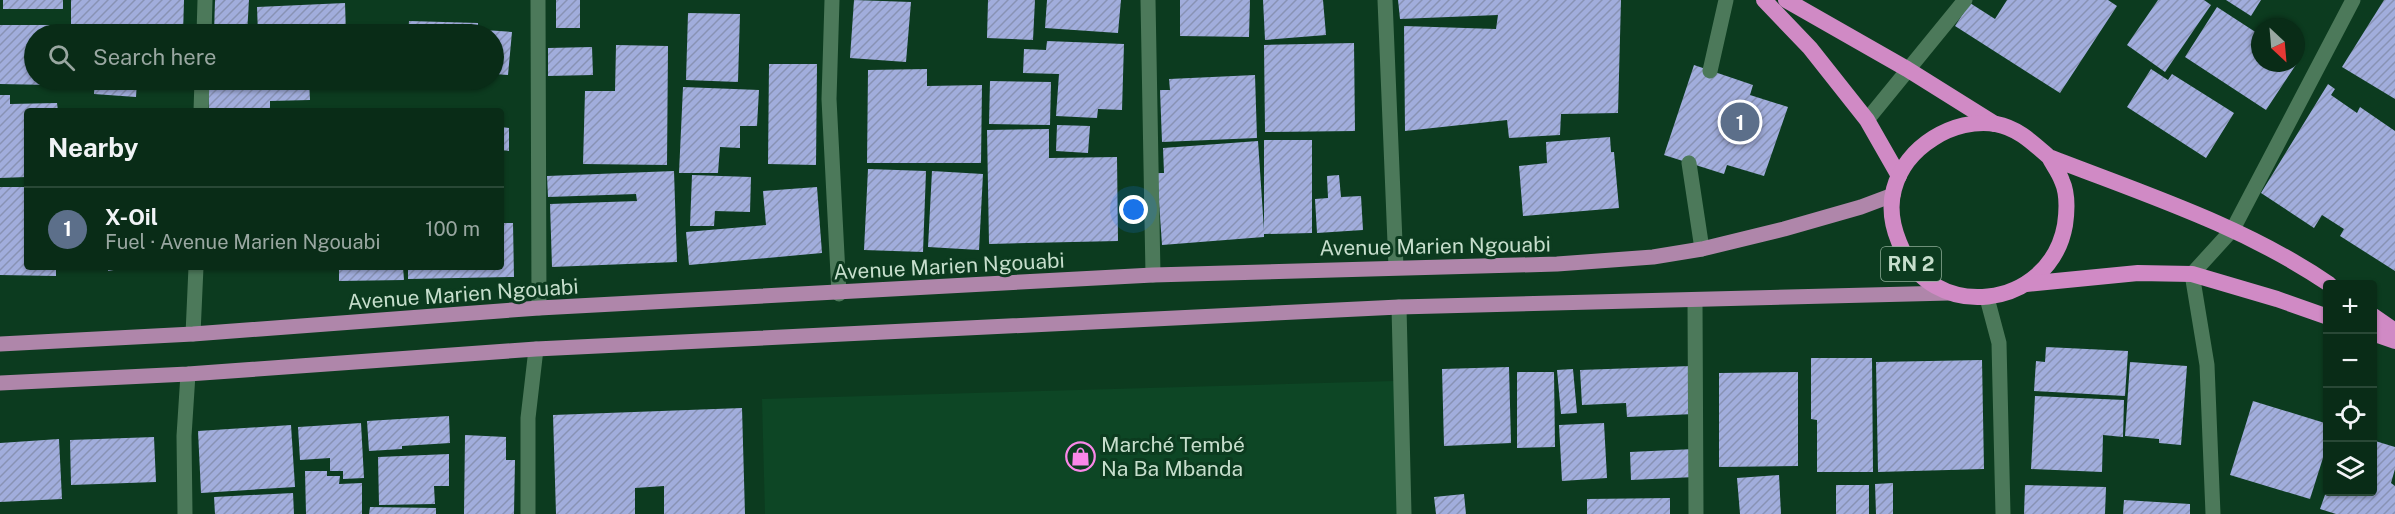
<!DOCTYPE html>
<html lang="en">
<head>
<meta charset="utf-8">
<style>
  :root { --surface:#092c17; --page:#123420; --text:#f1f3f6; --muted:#99a7a1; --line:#294836; --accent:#8bbbb9 }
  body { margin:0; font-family:"Public Sans",sans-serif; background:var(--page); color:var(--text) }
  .controls { position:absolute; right:18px; bottom:18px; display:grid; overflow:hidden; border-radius:6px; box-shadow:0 2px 4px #0004 }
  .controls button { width:54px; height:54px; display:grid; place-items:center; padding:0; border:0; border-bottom:2px solid var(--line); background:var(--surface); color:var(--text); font:30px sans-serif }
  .compass { position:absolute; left:2251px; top:18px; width:54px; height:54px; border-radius:50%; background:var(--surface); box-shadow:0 2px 4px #0004; rotate:154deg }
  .you { position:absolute; left:1134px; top:210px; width:21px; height:21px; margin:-15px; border:4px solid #fff; border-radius:50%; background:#1a73e8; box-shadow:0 0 0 9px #1a73e833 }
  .badge { display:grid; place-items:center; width:39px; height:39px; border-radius:50%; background:var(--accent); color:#fff; font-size:20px; font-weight:700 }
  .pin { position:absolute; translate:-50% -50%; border:3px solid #fff; box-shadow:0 2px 6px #0006 }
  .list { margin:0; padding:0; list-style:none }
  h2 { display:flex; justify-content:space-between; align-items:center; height:78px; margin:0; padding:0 24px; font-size:26px }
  h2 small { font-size:20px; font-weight:400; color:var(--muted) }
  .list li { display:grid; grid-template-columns:39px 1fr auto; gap:18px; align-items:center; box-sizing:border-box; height:84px; padding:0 24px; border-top:2px solid var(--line) }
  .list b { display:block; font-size:22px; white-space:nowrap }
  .list p { margin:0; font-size:20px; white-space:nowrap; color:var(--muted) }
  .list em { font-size:20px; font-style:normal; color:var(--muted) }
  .icon { flex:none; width:33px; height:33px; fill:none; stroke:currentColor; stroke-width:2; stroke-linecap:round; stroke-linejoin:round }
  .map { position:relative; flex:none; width:2395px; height:514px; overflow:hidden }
  .search { position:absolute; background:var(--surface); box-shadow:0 2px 4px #0004; left:24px; top:24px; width:480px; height:66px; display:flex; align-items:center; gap:15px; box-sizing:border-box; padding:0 21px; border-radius:33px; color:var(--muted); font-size:22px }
  .panel { position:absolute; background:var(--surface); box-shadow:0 2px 4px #0004; left:24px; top:108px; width:480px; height:162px; border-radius:6px }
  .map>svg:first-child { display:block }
</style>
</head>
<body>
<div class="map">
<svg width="2395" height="514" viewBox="0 0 2395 514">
  <defs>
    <pattern id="building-hatch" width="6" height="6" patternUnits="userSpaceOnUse" patternTransform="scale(1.5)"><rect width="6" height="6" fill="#a1addc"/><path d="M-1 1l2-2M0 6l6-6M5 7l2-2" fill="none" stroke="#8892b4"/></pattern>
  </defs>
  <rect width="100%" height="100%" fill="#0c3b1f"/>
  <path fill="#0d4625" d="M1394 381 1398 514H765L762 399Z"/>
  <g fill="url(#building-hatch)">
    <rect x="3" y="0" width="60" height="9"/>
    <path d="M71 0H184L183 34H71Z"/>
    <path d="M215 0H249L247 34H214Z"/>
    <rect x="556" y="0" width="24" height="28"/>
    <path d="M854 0 911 2 906 62 850 58Z"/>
    <path d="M988 0H1035L1033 40 987 38Z"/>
    <path d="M1047 0H1121L1118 33 1045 28Z"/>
    <path d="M1180 0H1250L1249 37 1180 36Z"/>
    <path d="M1263 0H1323L1326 35 1265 40Z"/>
    <path d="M1398 0H1621L1618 113 1561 114 1560 135 1509 138 1507 120 1405 131 1404 26 1496 29 1498 15 1400 19Z"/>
    <path d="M2007 0H2108L2117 6 2060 93 1955 26 1970 3 1995 19Z"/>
    <path d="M2158 0H2204L2211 5 2165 72 2127 45Z"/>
    <path d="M2226 0H2261L2251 16Z"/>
    <path d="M2384 0H2395V99L2342 67Z"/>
    <path d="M345 3 346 34H258L257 7Z"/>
    <path d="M2217 7 2260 35V63H2296V58L2299 60 2266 110 2185 57Z"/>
    <path d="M688 13 740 14 738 82 686 80Z"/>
    <path d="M409 21 478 23V34H408Z"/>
    <path d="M0 25H50V34H34V80H49V85L0 84Z"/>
    <path d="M485 30 512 32 508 75 494 74V34H485Z"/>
    <path d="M1047 41 1124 44 1122 110 1098 109 1097 118 1056 116 1059 74 1023 73 1024 49 1046 50Z"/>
    <path d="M1354 43 1355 131 1265 132 1264 45Z"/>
    <path d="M616 45 668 46 667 165 583 164 585 91H615Z"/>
    <path d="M592 47 593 75 548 76V48Z"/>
    <path d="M769 64H817L816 165 768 164Z"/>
    <path d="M1694 65 1753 85 1750 95 1788 107 1764 176 1727 165 1724 174 1664 155Z"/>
    <path d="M927 69V86L982 85 981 163H867L868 70Z"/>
    <path d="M2151 69 2168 80 2172 74 2234 113 2206 158 2127 107Z"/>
    <path d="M1255 75 1257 138 1162 142 1160 90H1170L1169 79Z"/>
    <path d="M95 80H137L136 97 94 94Z"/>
    <path d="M208 80H309L310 100 270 101V111H209Z"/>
    <path d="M990 81 1051 82 1050 125 989 124Z"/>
    <path d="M2328 84 2335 89 2331 95 2357 113 2360 107 2395 131V271L2340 236 2344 229 2322 215 2314 228 2261 193Z"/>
    <path d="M683 87 759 90 757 126H740V148L720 147 718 173H679Z"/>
    <path d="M0 95H10V104L57 103 58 111H27V177L0 178Z"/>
    <path d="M1057 125 1090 126 1088 153 1056 151Z"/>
    <path d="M501 127 509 128V151L501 150Z"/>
    <path d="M1049 129V158L1117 157 1118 241 989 244 987 130Z"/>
    <path d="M1610 137 1611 152H1614L1619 208 1523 216 1519 166 1547 163 1546 142Z"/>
    <path d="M1264 140H1312V233L1264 234V237L1162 245 1157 173H1164L1163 148 1258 141 1264 230Z"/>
    <path d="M868 169 926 171 923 252 864 250Z"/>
    <path d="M674 171 677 262 552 267 550 204 637 201 636 194 548 197 547 176Z"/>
    <path d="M932 171 983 174 979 250 928 247Z"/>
    <path d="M692 175 751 177 750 212 715 211 714 226H690Z"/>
    <path d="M1339 175 1341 197 1361 196 1363 230 1317 233 1315 199 1328 198 1327 176Z"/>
    <path d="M0 187H27V267H56V276L0 275Z"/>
    <path d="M817 187 822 253 689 265 686 232 766 225 763 191Z"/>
    <path d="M501 223H513L514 277 408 279V267H501Z"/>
    <path d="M108 267H125V268L108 271Z"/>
    <path d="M339 267H403L404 280 339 281Z"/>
    <path d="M2046 347 2128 351 2125 396 2034 391 2036 361 2045 362Z"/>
    <path d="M1811 358H1872L1873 472H1817V420L1811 419Z"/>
    <path d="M1982 360 1984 469 1878 472 1876 362Z"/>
    <path d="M2130 362 2187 366 2181 445 2159 443V439L2125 436Z"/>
    <path d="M1691 366 1694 414 1627 417 1626 403 1582 405 1580 370Z"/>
    <path d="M1509 367 1511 443 1444 446 1442 369Z"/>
    <path d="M1573 369 1577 413 1561 414 1557 370Z"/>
    <path d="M1517 372H1554L1555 447 1517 448Z"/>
    <path d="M1798 372V466L1719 467V373Z"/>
    <path d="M2035 396 2124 400 2123 437 2103 435 2102 472 2031 469Z"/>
    <path d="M2253 401 2328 424V442L2310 499 2230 475Z"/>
    <path d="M742 408 745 514H664V486L635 488V514H556L553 415Z"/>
    <path d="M449 416 450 443 402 446V449L369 451 367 421Z"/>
    <path d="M361 423 364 478 343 479V471H330V458L300 460 298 427Z"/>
    <path d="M1604 423 1607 478 1562 481 1559 425Z"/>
    <path d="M291 425 295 487 201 493 198 431Z"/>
    <path d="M465 435 506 437V460H515L514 514H464Z"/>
    <path d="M154 437 156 482 71 485 70 440Z"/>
    <path d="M59 439 62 499 0 502V443Z"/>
    <path d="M2372 440 2395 447V469L2391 483 2395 486V514H2336L2320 509 2326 492H2372Z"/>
    <path d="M1694 449 1695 477 1631 480 1630 452Z"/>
    <path d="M449 454V486H434L435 504 379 505 378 457Z"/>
    <path d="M305 471H327V476H340L339 484 362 483V514H306Z"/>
    <path d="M1779 475 1781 514H1740L1737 478Z"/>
    <path d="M1893 483V514H1876L1875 484Z"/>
    <rect x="1836" y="485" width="33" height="29"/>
    <path d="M2025 485 2106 487 2105 514H2024Z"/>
    <path d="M293 493 294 514H215L214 497Z"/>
    <path d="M1464 494 1466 514H1436L1434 497Z"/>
    <path d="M1670 498V514H1587V499Z"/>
    <path d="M2124 500 2190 504V514H2123Z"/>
    <path d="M370 507 436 508V514H369Z"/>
  </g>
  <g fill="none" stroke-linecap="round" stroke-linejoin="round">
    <g stroke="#4c795a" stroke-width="15">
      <path d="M1710 71 1726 0"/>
      <path d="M1689 163 1702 249"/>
    </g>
    <g stroke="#4c795a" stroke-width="15">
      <path d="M538 0 539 308"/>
      <path d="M832 0 829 99 839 294"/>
      <path d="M1148 0 1153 275"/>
      <path d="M1385 0 1396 267"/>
      <path d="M204 34 205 0"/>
      <path d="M201 111 202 80"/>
      <path d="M1867 120 1965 0"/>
      <path d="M1987 298 1999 343 2003 514"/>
      <path d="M1695 301 1696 514"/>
      <path d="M1399 307 1404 514"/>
      <path d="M193 334 196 267"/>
      <path d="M185 514 184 436 188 374"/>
      <path d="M528 514V418L536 349"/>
      <path d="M2213 514 2207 365 2192 274 2233 229 2353 0"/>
    </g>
    <g stroke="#af86aa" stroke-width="15">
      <path d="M0 344 193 334 539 308 1153 275 1557 264 1653 257 1702 249 1784 229 1861 207 1893 195"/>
      <path d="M0 383 188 374 536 349 1399 307 1950 293"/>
    </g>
    <g stroke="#d08ac5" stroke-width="16">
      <path d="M1764 0 1810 48 1867 120 1899 176"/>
      <path d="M1786 0 1907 69 1995 124"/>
      <path d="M2049 157C2053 165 2059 172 2062 181 2068 194 2067 211 2065 225 2050 310 1930 325 1899 242 1892 225 1889 207 1894 189 1905 147 1954 117 1996 124 2018 128 2033 143 2049 157 2144 194 2244 226 2329 284"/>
      <path d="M2026 284 2138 273 2192 274 2277 299 2328 317"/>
      <path d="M2372 315 2395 331"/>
      <path d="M2372 333 2395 341"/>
    </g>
  </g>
  <defs>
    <symbol id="shop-ring" viewBox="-11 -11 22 22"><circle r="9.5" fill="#0c3b1f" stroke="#fa87e8" stroke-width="1.5"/><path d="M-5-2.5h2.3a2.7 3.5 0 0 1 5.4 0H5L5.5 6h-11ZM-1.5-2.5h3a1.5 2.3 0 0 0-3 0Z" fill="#fa87e8"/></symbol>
  </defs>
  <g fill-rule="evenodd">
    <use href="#shop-ring" x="1064" y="440" width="33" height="33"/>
  </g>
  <g text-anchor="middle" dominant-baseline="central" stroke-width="6" stroke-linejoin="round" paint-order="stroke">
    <rect fill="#0c3b1f" stroke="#8ead98" stroke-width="1.5" x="1881" y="247" width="60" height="34" rx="4.5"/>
    <g font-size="20" font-weight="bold" fill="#c6decc">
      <text x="1911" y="264">RN 2</text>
    </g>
    <g font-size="21" fill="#c6decc" stroke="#0c3b1f">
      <text transform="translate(1435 246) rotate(-1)">Avenue Marien Ngouabi</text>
      <text transform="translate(949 266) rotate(-3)">Avenue Marien Ngouabi</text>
      <text transform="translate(463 294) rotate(-4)">Avenue Marien Ngouabi</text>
    </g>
    <g font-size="21" fill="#c6decc" stroke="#0c3b1f" text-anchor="start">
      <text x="1101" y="444">Marché Tembé<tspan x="1101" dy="24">Na Ba Mbanda</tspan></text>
    </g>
  </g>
</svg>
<div class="controls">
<button>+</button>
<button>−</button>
<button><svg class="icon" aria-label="locate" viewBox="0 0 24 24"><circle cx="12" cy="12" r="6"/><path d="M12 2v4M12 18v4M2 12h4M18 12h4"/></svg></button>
<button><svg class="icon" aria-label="layers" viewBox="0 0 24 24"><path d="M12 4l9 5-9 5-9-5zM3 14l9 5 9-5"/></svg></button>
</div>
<svg class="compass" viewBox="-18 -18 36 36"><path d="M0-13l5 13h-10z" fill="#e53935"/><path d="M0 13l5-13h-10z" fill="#99a7a1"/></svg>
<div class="you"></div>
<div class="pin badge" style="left:1740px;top:122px;background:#5c6f8a">1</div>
<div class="search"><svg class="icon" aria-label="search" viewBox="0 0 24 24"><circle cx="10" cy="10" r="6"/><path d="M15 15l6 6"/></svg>Search here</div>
<section class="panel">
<h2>Nearby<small></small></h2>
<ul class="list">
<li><span class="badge" style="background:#5c6f8a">1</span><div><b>X-Oil</b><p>Fuel · Avenue Marien Ngouabi</p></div><em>100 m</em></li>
</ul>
</section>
</div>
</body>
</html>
